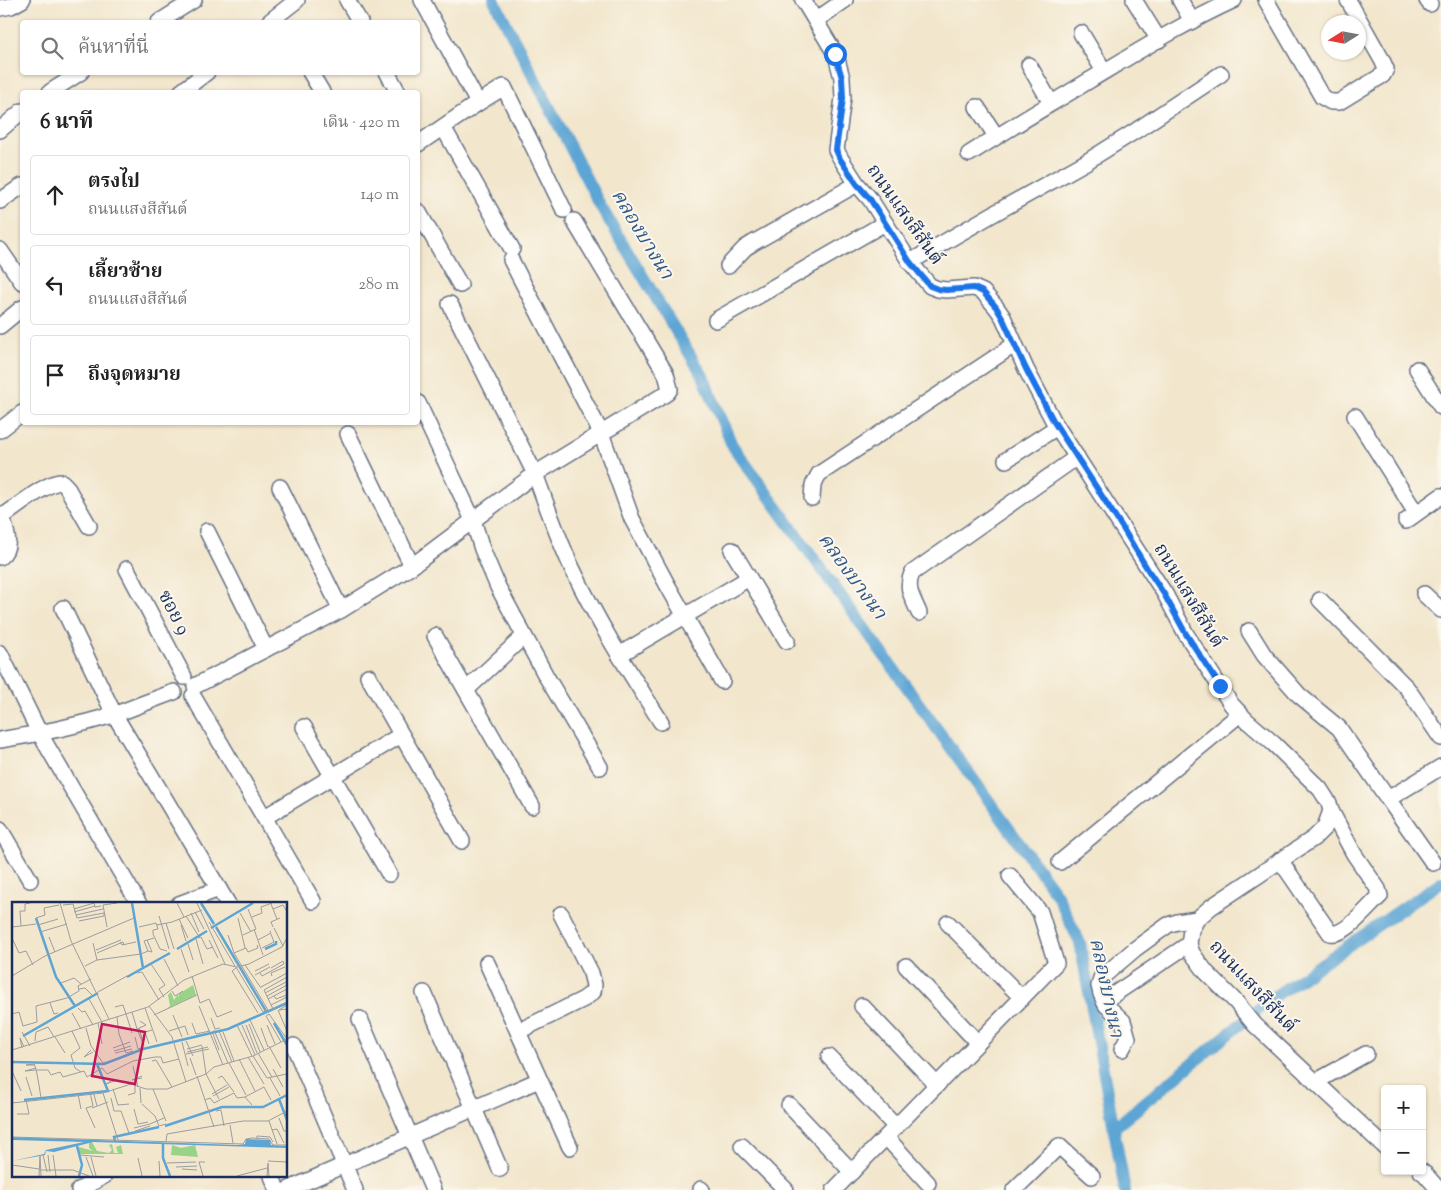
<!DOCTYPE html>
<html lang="th">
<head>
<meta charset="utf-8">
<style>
  :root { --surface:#fff; --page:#f6f6f6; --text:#222; --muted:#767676; --line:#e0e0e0 }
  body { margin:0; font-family:"Sorts Mill Goudy","Noto Serif Thai",serif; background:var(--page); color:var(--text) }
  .controls { position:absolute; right:15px; bottom:15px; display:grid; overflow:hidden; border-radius:5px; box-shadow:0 1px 4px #0004 }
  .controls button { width:45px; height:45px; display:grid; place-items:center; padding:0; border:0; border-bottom:1px solid var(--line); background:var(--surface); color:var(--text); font:25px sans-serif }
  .compass { position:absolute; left:1321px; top:15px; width:45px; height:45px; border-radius:50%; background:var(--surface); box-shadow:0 1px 4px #0004; rotate:259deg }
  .stop { position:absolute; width:15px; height:15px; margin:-11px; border:4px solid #1a73e8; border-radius:50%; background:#fff }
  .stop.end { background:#1a73e8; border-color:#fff; box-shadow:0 1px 5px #0008 }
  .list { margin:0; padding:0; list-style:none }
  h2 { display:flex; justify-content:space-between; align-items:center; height:65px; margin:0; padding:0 20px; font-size:21px }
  h2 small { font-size:16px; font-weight:400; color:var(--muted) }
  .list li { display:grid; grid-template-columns:32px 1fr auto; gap:15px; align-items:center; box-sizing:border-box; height:80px; margin:0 10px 10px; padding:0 10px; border:1px solid var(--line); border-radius:5px }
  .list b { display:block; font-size:19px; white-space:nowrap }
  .list p { margin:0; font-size:16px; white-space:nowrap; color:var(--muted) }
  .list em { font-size:16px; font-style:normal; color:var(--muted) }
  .icon { flex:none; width:28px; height:28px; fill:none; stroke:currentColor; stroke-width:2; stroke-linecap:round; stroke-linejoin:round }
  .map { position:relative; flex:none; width:1441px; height:1190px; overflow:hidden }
  .search { position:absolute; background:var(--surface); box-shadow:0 1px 4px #0004; left:20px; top:20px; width:400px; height:55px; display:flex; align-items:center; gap:12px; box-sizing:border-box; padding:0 18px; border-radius:5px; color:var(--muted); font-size:19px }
  .panel { position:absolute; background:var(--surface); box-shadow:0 1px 4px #0004; left:20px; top:90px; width:400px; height:335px; border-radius:5px }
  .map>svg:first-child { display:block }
</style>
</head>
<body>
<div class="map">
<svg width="1441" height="1190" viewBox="0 0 1441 1190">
  <rect width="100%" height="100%" fill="#fbf7ec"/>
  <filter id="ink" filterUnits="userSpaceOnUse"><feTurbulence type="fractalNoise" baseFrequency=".02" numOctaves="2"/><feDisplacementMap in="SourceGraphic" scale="10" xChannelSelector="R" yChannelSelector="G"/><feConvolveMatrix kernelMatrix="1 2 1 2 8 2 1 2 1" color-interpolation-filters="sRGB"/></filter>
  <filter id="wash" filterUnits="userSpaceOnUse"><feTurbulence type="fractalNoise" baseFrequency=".0096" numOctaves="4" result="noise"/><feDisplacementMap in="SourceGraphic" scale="20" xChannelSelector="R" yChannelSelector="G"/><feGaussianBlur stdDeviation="1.12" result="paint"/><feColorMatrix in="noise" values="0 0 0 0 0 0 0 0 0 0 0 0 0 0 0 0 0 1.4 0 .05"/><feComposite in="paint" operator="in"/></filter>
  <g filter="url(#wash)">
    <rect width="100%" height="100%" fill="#f2e6cc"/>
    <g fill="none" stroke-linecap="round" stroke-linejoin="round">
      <g stroke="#5da5d4" stroke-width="12">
        <path d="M494 0 601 207 703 376 732 445 1057 895 1080 943 1125 1190"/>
        <path d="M1115 1127 1272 998 1441 882"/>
      </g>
    </g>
  </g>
  <g filter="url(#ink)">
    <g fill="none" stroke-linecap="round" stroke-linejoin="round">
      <defs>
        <g id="minor">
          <path d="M347 0 360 22"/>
          <path d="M803 0 833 50 837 59 842 78 843 98 836 150 841 159 857 184 870 199 910 262 930 286 938 289 946 290 974 288 983 292 996 307 1003 317 1026 369 1054 422 1165 594 1186 634 1231 704 1246 720 1274 744 1320 789 1329 803 1331 811 1325 827 1314 838 1211 907 1197 919 1191 930 1189 944 1192 953 1206 972 1236 1002 1255 1025 1385 1147"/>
          <path d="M1134 0 1159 40"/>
          <path d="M1180 0 1192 21"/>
          <path d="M1266 0 1322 97 1331 102H1339L1383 75 1386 69 1382 60 1348 0"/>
          <path d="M1427 0 1430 4"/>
          <path d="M0 8 11 6 22 0"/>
          <path d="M816 20 845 0"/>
          <path d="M159 22 194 0"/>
          <path d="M269 22 297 0"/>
          <path d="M1081 33 1104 71"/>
          <path d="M1029 65 1051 103"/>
          <path d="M310 72 322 92"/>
          <path d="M387 72 398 92"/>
          <path d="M50 92 81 72"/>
          <path d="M181 92 207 72"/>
          <path d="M478 103 504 87 564 210"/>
          <path d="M977 107 996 136"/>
          <path d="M443 127 512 249"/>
          <path d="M0 130 22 111"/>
          <path d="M418 144 478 103 422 0"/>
          <path d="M969 154C1008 129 1049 105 1090 80 1137 52 1184 23 1234 0"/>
          <path d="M0 201 22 186"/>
          <path d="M418 211 460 285"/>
          <path d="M0 250 22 282"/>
          <path d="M511 260 601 433 632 519 669 588 722 681"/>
          <path d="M910 262 993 214 1086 162 1137 130 1221 74"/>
          <path d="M728 266 745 248 753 243 857 184"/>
          <path d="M450 304 535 474C547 506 558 539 573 570 598 623 630 673 661 722"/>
          <path d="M716 320 885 223"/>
          <path d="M0 326 22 308"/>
          <path d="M1417 369 1441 407"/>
          <path d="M418 403 473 520 482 549 498 587 546 676 600 767"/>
          <path d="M1355 416 1416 513"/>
          <path d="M0 430 22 413"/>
          <path d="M348 434 412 566"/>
          <path d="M1006 460 1057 427"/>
          <path d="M280 487 341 610"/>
          <path d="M812 498 813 485 819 474 1014 345"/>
          <path d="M0 514 2 517C16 508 47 481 62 482L66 486 89 526"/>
          <path d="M1406 521 1441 496"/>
          <path d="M207 531 266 649"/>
          <path d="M732 550 787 641"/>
          <path d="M0 557C13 546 6 531 2 517"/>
          <path d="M127 569 184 677"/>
          <path d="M1424 594 1441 610"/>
          <path d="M1320 600 1407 688 1441 738"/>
          <path d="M63 608 114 714 228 904"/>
          <path d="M919 613C913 598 905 589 912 573L1077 457"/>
          <path d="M1249 631 1264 655 1299 695 1339 728 1388 799 1441 767"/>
          <path d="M435 636 532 806"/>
          <path d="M0 653 40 734 139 904"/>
          <path d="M619 655 749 578"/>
          <path d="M368 676 462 841"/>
          <path d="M195 686 341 610 412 566 535 474 667 393 670 389 666 374 574 221"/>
          <path d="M466 690 524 636"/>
          <path d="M193 696 313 901"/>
          <path d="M304 727 389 874"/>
          <path d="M0 740C38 734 76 726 113 715 133 708 154 699 174 692"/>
          <path d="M1388 799 1433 863"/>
          <path d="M265 817 401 735"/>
          <path d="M0 829 30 880"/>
          <path d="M1280 860 1330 933C1345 937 1369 906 1380 896L1378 889 1354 854 1331 811"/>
          <path d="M1060 862 1240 714"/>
          <path d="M179 904 219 889"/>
          <path d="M948 923 1022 998"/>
          <path d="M487 963 570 1147"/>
          <path d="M906 966 978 1043"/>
          <path d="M424 993 500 1169"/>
          <path d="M1104 1001 1189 944"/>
          <path d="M862 1006 937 1085"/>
          <path d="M360 1019 433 1190"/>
          <path d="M519 1031 584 999 593 992 594 985 591 973 561 914"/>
          <path d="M294 1046 355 1190"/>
          <path d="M1122 1049 1128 1038 1123 1021 1106 1005 1101 994 1099 986 1101 978 1135 949 1168 925 1177 922 1197 919"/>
          <path d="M829 1057 896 1127"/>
          <path d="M1315 1082 1366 1054"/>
          <path d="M789 1105 852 1172"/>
          <path d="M886 1137 928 1183"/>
          <path d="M742 1146 786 1190"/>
          <path d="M1421 1171 1425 1174 1439 1190"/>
          <path d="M272 1176 277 1190"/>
          <path d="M701 1189 702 1190"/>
          <path d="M79 1190 104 1176"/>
          <path d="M287 1190 539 1080"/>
          <path d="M834 1190 1056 963 1040 912 1010 876"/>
          <path d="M1014 1190 1059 1146 1092 1176"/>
        </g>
      </defs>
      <use href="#minor" stroke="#666f84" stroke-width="18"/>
      <use href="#minor" stroke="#fff" stroke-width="15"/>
    </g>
  </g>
  <g fill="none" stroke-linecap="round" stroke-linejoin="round" filter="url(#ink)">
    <path stroke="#1a73e8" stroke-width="6" d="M835 54 842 78 843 98 836 150 840 159 857 184 870 199 910 262 930 286 938 289 946 290 974 288 983 292 996 307 1002 317 1026 369 1054 422 1122 527 1148 570 1164 594 1186 634 1220 686"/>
  </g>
  <g text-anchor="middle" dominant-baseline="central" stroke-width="4" stroke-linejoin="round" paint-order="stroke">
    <g font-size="19" fill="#1b2f5e" stroke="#fbf7ec">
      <text transform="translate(904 215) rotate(55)">ถนนแสงสีสันต์</text>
      <text transform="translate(1188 596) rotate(59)">ถนนแสงสีสันต์</text>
      <text transform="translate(173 613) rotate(62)">ซอย 9</text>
      <text transform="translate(1252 987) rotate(47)">ถนนแสงสีสันต์</text>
    </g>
    <g font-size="20" font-style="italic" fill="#325887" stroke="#fbf7ec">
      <text transform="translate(641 235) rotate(59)">คลองบางนา</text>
      <text transform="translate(851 577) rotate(54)">คลองบางนา</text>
      <text transform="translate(1105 988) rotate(78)">คลองบางนา</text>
    </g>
  </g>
  <g transform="translate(12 902)">
    <rect width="275" height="275" fill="#f2e6cc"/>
    <path d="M181 83 184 93 154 107 158 104 156 93 159 90 162 98 166 92 167 96V92ZM71 240H80L85 249 97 251 100 248 97 243 100 242 102 251H106L104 245 109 243 111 252H67V245L81 249 77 246V241ZM160 243 169 246 183 243 186 255 159 253Z" fill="#99d387"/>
    <path d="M0 235 226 243 233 242 234 237 258 238 259 243 275 244V246L81 240 42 250 34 249 33 253 0 259 32 252 34 248 72 240 0 238Z" fill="#5da5d4"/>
    <path fill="none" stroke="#5da5d4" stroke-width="2.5" d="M120 1 131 66M189 1 202 22M24 16 44 75 63 104M204 25 254 109M199 26 241 1M165 47 195 29M253 47 264 42V39M115 75 158 51M262 121 275 143M11 134 86 91M0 160 92 162 131 147 216 127 275 101M267 197 275 218M12 198 96 189 85 162M153 224 210 205H251L275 193M103 239 102 235 147 225M151 241V256L158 274M65 244 70 263 67 274"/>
    <path fill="none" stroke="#9c9da0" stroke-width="1" d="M48 1 59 39 97 117M165 1 172 15M185 1 213 62M259 2 265 17M51 3 61 2 65 16 92 11V14L67 19M32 6 47 3M62 7 82 1 83 5 89 4M261 7 271 3 275 10M62 10 83 4M183 10 192 27M179 11 187 30M228 11 239 30M64 13 91 7M147 14 157 47M174 14 186 33M240 15 250 11 249 5 260 1M24 16 33 13 32 6M226 16 233 46M167 17 176 36M197 20 223 64M154 21 162 47M26 23 46 17M145 23 160 20 190 8M169 23 174 39M9 24 24 22M0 25 9 24 8 9H13V2L18 1M95 25 91 3 105 1M127 25 144 21 146 27 141 28V32L148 47 155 49M261 25 259 20 268 16M262 26 271 44M242 27 251 53M28 30 55 22M216 33 222 51M231 33 244 27 236 7M37 35 43 50M0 36 7 51 14 49 21 63M186 36 189 35 195 47 201 45M184 37 191 62M135 38 140 50 136 49M197 38 206 56M246 38 259 31 258 29M108 40 110 43 124 40M176 42 181 58M250 46 262 40 259 32M169 47 177 70M84 48 109 38M85 51 111 40 112 43M152 57 166 84M85 58 129 52 136 49 132 39 142 36M139 62 153 83 147 87 152 95M233 63 249 86M73 64 85 58 81 41M224 65 251 110 256 108 222 51 234 46 236 50 246 46 245 43M224 66 220 69 246 111M243 69 257 62M125 71 130 70 147 98M248 71 250 74 272 62 271 59 259 66M243 73 258 65M0 74 33 54 122 16M180 74 188 101 197 97 205 115 220 109M260 74 259 71 273 65M51 84 49 81 62 76 69 82M249 85 275 71M67 87 73 86 80 93M160 89 163 94 171 89M86 90 115 74M253 91 274 80M255 94 275 83M262 94 264 97 275 93M77 97 90 120M256 97 275 87M38 101 42 112 46 111M259 103 275 95M275 103 267 108 275 107M137 104 160 135 174 180M187 104 211 163M103 105 111 103 114 112M265 105 261 107 252 88 275 75M66 106 70 110 73 109 81 123M133 106 145 140M266 108 275 129M120 110 125 127 134 123 128 119M60 111 69 127M0 112 7 110 11 124 25 120 24 104 55 96 67 89 66 84 79 77M114 112 120 131M142 113 185 93M161 113 170 135M105 115 107 132M199 116 203 127 208 126M238 118 252 148M86 121 90 142M180 121 184 132 198 129M237 122 248 150M225 123 240 154M230 123 243 153M234 123 245 151M255 123 263 142M74 126 79 144 91 161 94 160M127 126 132 144M249 126 256 145M125 127 132 144M202 128 216 161M60 129 68 146 59 153 63 166 69 170M157 129 173 124 176 133M207 129 220 160M10 130 18 144M211 130 222 159M107 132 114 151 121 149M201 132 207 148M43 135 53 151M123 135 126 147 132 145M23 139 24 130 36 125 42 135M174 139 181 154M170 140 176 164M269 140 254 114 257 112 275 137M137 142 133 130 140 128M190 144 194 172M257 144 269 166M10 146 8 136 12 145M101 146 118 140M175 147 190 143M0 148 136 105 172 78 211 62 225 65 237 62 270 45 275 36M79 148 72 155 81 150M102 149 119 144M175 150 196 145M103 151 120 147M246 151 260 175M174 152 197 147M241 154 255 176 275 172M236 155 252 182M178 156 184 173M227 157 243 189M140 159 144 158 160 185M217 161 234 193M23 163H14L22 162 24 167 27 183 29 196M121 164 126 185M24 166 13 169 24 168M261 167 271 185M25 168H36L39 173 48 170 51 175 72 169 75 175 90 166 95 172 121 159 143 155H149L151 161 167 157M0 169 9 189M194 172 207 197M185 174 202 225M14 175 20 194M130 176 120 178 130 174M206 176 210 174 222 190M258 176 268 194M102 177 94 182 105 178M128 186 129 201M101 187 106 203 117 202M141 187 154 219M81 189 85 204M78 190 81 204 74 206 83 226M91 191 106 238M66 192 69 207M200 192 215 183M116 193 123 191V183M201 194 217 185M233 195 252 185 259 198M99 196 102 209H109M193 198 198 196 202 201 222 191 225 196 233 195 240 203M0 201 91 191 119 182 134 187H155L194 172 202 165 241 154 275 137M130 202 143 214M80 206 96 200M122 207 126 222 136 220M109 209 117 231M204 209 209 208 212 224M5 212H17L14 198M143 214 147 224 154 222M267 216 272 229H275M257 219 265 242M138 222 152 216M218 223 221 241M122 226 138 222M260 228 265 227 272 241M123 229 138 224M0 235 231 242 234 237 240 236 257 237 261 243H275M245 237V234L258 235 261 240M154 239 155 232 231 219H256L275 209M31 253 35 270M36 253 38 270M41 253 44 274M68 253 92 255M74 255 81 274M79 255 84 274M126 256 130 274M147 259 148 274M256 259 275 260M155 261 184 260M0 263 27 267M164 265 185 264M170 267 185 268M29 268H61L77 274M27 274 28 254 29 274M191 274 187 260H193M225 274 255 266M255 274 256 261 257 274"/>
    <path fill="#c2185b" fill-opacity="0.15" stroke="#c2185b" stroke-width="2.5" d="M90 122 133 130 123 182 80 174Z"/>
    <rect width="275" height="275" fill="none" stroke="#1b2f5e" stroke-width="2.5"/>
  </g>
</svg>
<div class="controls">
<button>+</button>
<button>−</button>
</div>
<svg class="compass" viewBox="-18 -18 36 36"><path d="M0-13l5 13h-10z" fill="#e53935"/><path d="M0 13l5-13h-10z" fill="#767676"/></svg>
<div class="stop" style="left:835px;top:54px"></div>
<div class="stop end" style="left:1220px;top:686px"></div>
<div class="search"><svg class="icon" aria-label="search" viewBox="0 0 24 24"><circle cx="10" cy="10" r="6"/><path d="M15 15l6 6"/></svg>ค้นหาที่นี่</div>
<section class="panel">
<h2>6 นาที<small>เดิน · 420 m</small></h2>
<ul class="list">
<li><svg class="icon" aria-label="ahead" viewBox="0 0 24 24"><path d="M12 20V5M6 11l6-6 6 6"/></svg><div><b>ตรงไป</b><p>ถนนแสงสีสันต์</p></div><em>140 m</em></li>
<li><svg class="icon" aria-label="left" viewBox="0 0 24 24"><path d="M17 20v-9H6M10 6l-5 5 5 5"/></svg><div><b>เลี้ยวซ้าย</b><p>ถนนแสงสีสันต์</p></div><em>280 m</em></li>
<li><svg class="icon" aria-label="arrive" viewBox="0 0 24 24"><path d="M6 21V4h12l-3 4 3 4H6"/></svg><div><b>ถึงจุดหมาย</b></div></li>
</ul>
</section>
</div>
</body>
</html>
